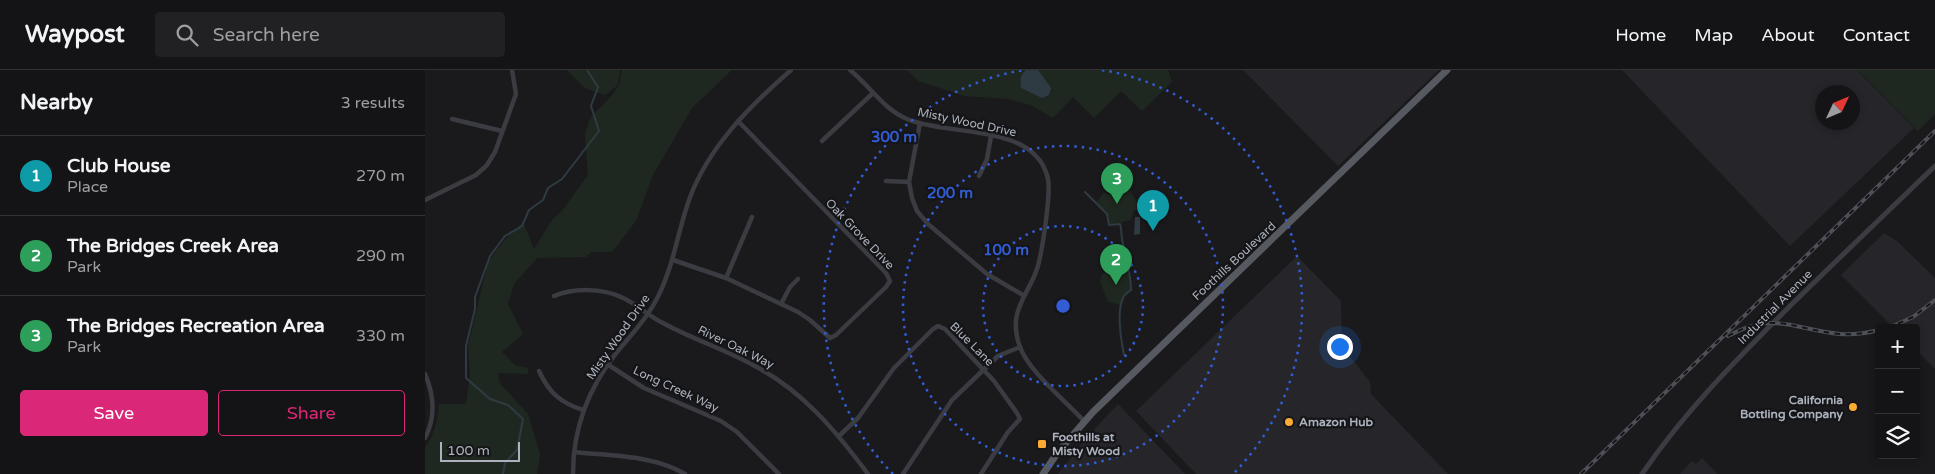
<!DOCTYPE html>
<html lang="en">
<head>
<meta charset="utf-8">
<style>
  :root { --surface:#141416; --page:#212123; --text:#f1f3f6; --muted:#9d9ea1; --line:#333335; --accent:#db2777 }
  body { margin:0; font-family:"Varela Round",sans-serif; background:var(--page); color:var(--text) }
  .controls { position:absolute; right:15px; bottom:15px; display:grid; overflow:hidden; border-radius:5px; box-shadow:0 2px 8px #0003 }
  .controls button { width:45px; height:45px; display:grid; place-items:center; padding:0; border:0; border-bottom:1px solid var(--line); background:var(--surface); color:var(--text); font:25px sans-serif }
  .compass { position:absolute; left:1390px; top:15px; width:45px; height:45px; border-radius:50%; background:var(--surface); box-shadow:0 2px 8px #0003; rotate:46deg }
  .scale { position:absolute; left:15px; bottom:12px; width:80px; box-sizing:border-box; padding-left:5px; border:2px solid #acb2bd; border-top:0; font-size:14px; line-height:18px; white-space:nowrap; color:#acb2bd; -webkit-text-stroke:4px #151518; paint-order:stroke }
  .you { position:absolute; left:914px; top:276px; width:18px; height:18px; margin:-12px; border:4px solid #fff; border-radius:50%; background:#1a73e8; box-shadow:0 0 0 8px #1a73e833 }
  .badge { display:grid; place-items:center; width:32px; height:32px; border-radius:50%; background:var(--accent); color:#fff; font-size:16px; font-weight:700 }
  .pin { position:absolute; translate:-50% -41px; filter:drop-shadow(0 1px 2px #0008) }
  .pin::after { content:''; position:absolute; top:26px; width:18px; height:15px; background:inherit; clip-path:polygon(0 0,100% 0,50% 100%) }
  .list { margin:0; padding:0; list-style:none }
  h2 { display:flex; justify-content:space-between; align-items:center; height:65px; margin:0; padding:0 20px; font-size:21px }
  h2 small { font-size:16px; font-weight:400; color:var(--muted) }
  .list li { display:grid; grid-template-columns:32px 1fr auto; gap:15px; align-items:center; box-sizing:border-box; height:80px; padding:0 20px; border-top:1px solid var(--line) }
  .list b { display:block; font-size:19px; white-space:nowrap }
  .list p { margin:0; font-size:16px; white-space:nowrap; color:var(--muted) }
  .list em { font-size:16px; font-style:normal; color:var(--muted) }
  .actions { display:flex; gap:10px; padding:15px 20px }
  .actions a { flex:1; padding:11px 0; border:1px solid var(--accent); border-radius:5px; text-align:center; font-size:18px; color:var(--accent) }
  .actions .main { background:var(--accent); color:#fff }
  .icon { flex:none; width:28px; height:28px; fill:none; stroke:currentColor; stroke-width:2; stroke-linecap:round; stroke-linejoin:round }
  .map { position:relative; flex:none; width:1510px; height:404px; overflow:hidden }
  header { display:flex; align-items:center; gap:30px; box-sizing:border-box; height:70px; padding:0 25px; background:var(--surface); border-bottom:1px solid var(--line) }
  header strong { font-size:24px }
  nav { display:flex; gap:28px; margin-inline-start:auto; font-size:18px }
  .search { width:350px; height:45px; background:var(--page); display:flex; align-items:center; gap:12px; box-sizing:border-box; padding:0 18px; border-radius:5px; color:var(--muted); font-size:19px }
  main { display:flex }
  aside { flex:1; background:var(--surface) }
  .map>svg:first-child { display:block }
</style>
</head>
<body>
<header>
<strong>Waypost</strong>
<div class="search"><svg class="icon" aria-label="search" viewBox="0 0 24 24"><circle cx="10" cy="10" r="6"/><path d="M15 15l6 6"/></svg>Search here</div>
<nav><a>Home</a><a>Map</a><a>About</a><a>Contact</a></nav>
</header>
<main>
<aside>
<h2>Nearby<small>3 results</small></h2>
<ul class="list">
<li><span class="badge" style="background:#0f9aa8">1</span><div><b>Club House</b><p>Place</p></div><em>270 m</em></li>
<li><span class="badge" style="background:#2e9e5b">2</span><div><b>The Bridges Creek Area</b><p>Park</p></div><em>290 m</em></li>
<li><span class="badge" style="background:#2e9e5b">3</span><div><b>The Bridges Recreation Area</b><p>Park</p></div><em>330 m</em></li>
</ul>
<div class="actions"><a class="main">Save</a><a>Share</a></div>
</aside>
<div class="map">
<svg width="1510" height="404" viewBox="0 0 1510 404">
  <rect width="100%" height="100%" fill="#1a1a1d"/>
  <g fill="#26262a" fill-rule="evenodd">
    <path d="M818 0H1014L913 96Z"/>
    <path d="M1197 0H1432L1489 58 1365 176ZM1398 22H1428V52H1398Z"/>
    <path d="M1459 163 1472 171 1510 208V299L1491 280V258H1469L1416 205Z"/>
    <path d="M872 186 916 231 917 276 945 312 946 324 1023 404H771L711 341Z"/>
    <path d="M693 334 760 404H633L664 365Z"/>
    <path d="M1277 388 1292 404H1255L1267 391 1271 394Z"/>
  </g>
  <g fill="#1f2820">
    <path d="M142 0H195L193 15 180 25 160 18Z"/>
    <path d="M197 0H307L267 38 228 105 211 151 187 182H166L161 187 112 188 89 214 83 234 98 264 77 282 90 295 103 298V304L73 303 74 312 103 344 115 384 112 404H0V378L7 366 12 351 14 334H41L45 305 43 276 63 192 79 171 98 152 109 179 127 150 137 141 163 105 160 63 166 47 188 24 194 15Z"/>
    <path d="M482 0H743L747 12 717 41 696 21 669 48 648 27 628 48 606 35 582 29 540 26 493 11Z"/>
    <path d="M1433 0H1510V44L1493 61Z"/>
    <path d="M689 111 706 114 703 117 716 140H709L706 150 684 155 682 144 671 133 679 122 683 125 687 123Z"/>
    <path d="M702 195 706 209V220L698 227 696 235 683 232 675 211 677 204Z"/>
  </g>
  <g fill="#2f3b42">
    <path d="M601 0H613L626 18 624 25 617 28 596 18C595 10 595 5 601 0Z"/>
    <path d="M710 147H715V164L709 165Z"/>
  </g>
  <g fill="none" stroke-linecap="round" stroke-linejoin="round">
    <g stroke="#2f3b42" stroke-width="2">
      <path d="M660 122 682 144 684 155 695 154C697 160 696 168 698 174 701 189 706 204 706 220 703 222 699 225 698 228 691 243 696 270 699 285"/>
      <path d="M78 404 80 393 92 380 98 349 83 335 65 329 41 308V276L50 239V227L65 186 80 166 97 156 104 140 118 130 123 118 137 109 174 61 166 36 173 17 162 0"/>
    </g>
    <g stroke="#3b3c42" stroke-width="4.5">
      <path d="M425 0C445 16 458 39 482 49 518 64 585 57 611 86 617 92 621 100 623 109 626 124 617 184 612 199 602 228 582 241 595 277 604 302 641 331 659 351"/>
      <path d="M27 49 77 61"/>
      <path d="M495 53 484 112 487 128 492 141 503 154 562 204 598 225"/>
      <path d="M397 71 448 23"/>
      <path d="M554 106 562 89 566 66"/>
      <path d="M461 111 484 112"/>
      <path d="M0 130 51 105 62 95 70 82 91 24 87 0"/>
      <path d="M248 190 301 208 373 242 385 250 405 268 411 265 461 217 465 211 461 203 313 51"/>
      <path d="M301 208 327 147"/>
      <path d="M129 226C148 218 177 218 196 227 211 233 223 246 238 253 267 269 299 279 328 295 377 320 411 361 443 404"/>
      <path d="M356 234 365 217 373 209"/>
      <path d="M182 294 219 318 296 351 312 362 354 404"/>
      <path d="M114 301C124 323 136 333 158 340"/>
      <path d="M0 304C9 325 11 347 0 368"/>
      <path d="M414 366 433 348 469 298 508 259 513 256 520 259 569 311 592 343 595 349 583 362 556 404"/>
      <path d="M149 382C185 386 228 385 260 404"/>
      <path d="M148 404C148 359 164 317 192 282 205 266 219 252 229 234 248 201 252 164 264 130 283 77 325 36 366 0"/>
      <path d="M478 404 527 330 573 286 595 277"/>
    </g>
    <path stroke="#3b3c42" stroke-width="5" d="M1217 404C1260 341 1311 290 1365 236 1413 189 1462 142 1510 96"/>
    <path stroke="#575961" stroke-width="7" d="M618 404 633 382 668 342 1022 0"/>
    <defs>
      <g id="rail">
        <path d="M1463 258 1488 247 1510 230"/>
        <path d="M1303 266C1350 240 1369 260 1415 264 1428 265 1442 263 1454 260"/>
        <path d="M1156 404 1510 61"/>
      </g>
    </defs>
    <use href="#rail" stroke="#4e5057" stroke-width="4"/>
    <use href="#rail" stroke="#151518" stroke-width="2" stroke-dasharray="5.5" stroke-linecap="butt"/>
  </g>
  <g fill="none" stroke="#325dd4" stroke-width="2.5" stroke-dasharray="2.5 5">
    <circle cx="638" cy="236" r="80"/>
    <circle cx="638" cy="236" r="160"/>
    <path d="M468 404A239 239 0 0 1 599 0M677 0A239 239 0 0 1 808 404"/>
  </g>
  <g fill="#fbab33" stroke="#151518" stroke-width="2">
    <circle cx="1428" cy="337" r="5"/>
    <circle cx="864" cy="352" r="5"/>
    <rect x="612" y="369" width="10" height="10" rx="2.5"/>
  </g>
  <g text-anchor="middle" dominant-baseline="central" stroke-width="4.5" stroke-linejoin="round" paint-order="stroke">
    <g font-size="12" fill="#acb2bd" stroke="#151518">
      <text transform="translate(542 52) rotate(12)">Misty Wood Drive</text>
      <text transform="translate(435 164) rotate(46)">Oak Grove Drive</text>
      <text transform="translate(809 191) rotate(-43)">Foothills Boulevard</text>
      <text transform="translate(1350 237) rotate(-45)">Industrial Avenue</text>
      <text transform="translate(193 267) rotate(-55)">Misty Wood Drive</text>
      <text transform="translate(547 274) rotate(45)">Blue Lane</text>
      <text transform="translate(311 277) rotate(26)">River Oak Way</text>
      <text transform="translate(251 319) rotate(25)">Long Creek Way</text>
    </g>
    <g font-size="12" font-weight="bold" fill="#acb2bd" stroke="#151518" text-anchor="start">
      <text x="1418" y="330" text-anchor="end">California<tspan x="1418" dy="14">Bottling Company</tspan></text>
      <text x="874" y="352">Amazon Hub</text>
      <text x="627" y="367">Foothills at<tspan x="627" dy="14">Misty Wood</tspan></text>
    </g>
  </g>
  <circle cx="638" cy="236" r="8" fill="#325dd4" stroke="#151518" stroke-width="2.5"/>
  <g font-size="15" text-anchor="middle" font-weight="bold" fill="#325dd4" stroke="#151518" stroke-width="4.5" stroke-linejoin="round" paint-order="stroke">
    <text x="469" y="72">300 m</text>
    <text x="525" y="128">200 m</text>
    <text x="581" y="185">100 m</text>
  </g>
</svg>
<div class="controls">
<button>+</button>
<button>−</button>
<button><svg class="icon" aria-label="layers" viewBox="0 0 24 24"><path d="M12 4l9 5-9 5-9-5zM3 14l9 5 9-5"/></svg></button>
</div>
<svg class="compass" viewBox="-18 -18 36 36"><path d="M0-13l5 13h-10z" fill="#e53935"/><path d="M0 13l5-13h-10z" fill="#9d9ea1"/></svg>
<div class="scale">100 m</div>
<div class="you"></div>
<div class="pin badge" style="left:728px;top:161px;background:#0f9aa8">1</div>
<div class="pin badge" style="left:691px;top:215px;background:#2e9e5b">2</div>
<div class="pin badge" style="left:692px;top:134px;background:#2e9e5b">3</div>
</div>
</main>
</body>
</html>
